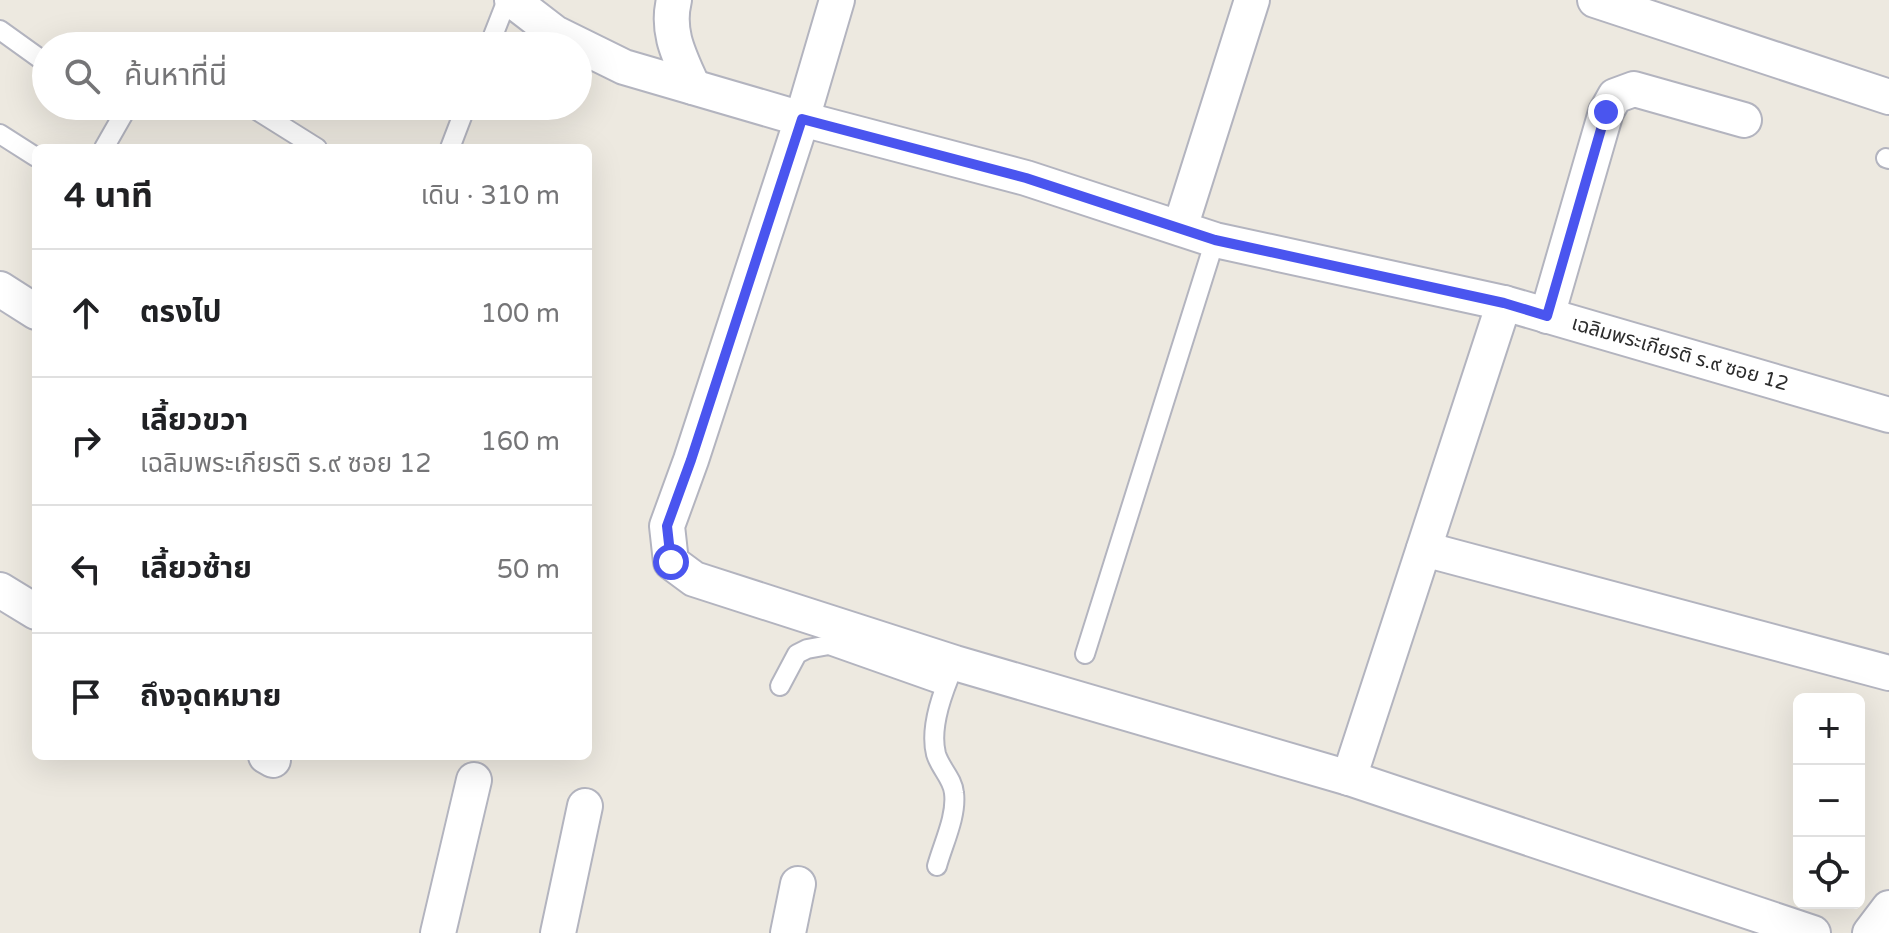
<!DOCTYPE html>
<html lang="th">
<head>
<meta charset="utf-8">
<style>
  :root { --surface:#fff; --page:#f6f6f6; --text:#202124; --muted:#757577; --line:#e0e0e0 }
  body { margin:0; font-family:"Varela Round","Noto Sans Thai",sans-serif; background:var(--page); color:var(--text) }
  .controls { position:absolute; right:24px; bottom:24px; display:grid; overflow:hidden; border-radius:12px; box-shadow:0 8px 32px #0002 }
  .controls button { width:72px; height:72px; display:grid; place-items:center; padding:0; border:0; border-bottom:2px solid var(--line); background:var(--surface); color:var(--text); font:40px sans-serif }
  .stop { position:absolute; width:24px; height:24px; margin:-18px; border:6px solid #4a55ef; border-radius:50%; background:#fff }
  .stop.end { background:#4a55ef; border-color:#fff; box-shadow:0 2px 8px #0008 }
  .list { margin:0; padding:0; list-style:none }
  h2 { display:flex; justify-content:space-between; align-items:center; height:104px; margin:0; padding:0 32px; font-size:34px }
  h2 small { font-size:26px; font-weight:400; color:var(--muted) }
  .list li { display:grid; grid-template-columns:52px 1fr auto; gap:24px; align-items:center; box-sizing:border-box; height:128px; padding:0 32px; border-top:2px solid var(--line) }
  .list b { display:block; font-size:30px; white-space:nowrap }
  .list p { margin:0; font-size:26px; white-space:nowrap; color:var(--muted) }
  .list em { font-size:26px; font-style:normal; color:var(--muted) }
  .icon { flex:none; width:44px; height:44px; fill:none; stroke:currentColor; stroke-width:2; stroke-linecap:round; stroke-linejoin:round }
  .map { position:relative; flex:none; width:1889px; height:933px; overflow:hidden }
  .search { position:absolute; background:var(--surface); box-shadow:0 8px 32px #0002; left:32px; top:32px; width:560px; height:88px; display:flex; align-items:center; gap:20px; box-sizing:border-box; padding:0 28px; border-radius:44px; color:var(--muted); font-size:30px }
  .panel { position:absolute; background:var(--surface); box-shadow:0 8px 32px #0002; left:32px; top:144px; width:560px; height:616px; border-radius:12px }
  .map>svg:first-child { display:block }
</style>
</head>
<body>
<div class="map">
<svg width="1889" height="933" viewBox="0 0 1889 933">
  <rect width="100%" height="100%" fill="#ede9e0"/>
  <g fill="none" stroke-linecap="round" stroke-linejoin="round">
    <defs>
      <g id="service">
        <path d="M0 30 46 63"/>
        <path d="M489 46 507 0"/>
        <path d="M250 106 317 148"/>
        <path d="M0 134 36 157"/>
        <path d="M104 148 128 106"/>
        <path d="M450 148 466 106"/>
        <path d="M1886 158 1889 159"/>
        <path d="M1085 654 1215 240"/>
        <path d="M780 686 797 654 807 649 829 645 945 686"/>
        <path d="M937 866C943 844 957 816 954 793 953 779 940 768 936 754 929 726 944 689 955 663"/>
      </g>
      <g id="minor">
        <path d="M512 0 555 33 624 67 802 119 1026 178 1215 240 1504 303 1889 415"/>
        <path d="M674 0C666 33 680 57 693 87"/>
        <path d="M837 0 802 119 691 460 667 526 671 562 694 579 955 663 1349 778 1813 933"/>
        <path d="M1595 0 1889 97"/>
        <path d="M1180 228 1252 0"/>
        <path d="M0 289 36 312"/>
        <path d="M1547 316 1606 112 1615 96 1634 89 1744 120"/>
        <path d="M1424 549 1889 673"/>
        <path d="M0 590 36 612"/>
        <path d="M266 756 273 760"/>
        <path d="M1349 778 1504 303"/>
        <path d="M438 933 474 780"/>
        <path d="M558 933 585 806"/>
        <path d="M788 933 798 884"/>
        <path d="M1870 933 1889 908"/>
      </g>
    </defs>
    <use href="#service" stroke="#b3b4bf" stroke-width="22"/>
    <use href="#minor" stroke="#b3b4bf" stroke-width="38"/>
    <use href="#service" stroke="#fff" stroke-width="18"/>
    <use href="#minor" stroke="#fff" stroke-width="34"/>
  </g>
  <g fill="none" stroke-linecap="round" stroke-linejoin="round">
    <path stroke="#4a55ef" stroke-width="10" d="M671 562 667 526 691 460 802 119 1026 178 1215 240 1504 303 1547 316 1606 112"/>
  </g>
  <g text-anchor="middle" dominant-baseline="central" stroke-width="7" stroke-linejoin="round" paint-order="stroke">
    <g font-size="20" fill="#2c2c2c" stroke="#fff">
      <text transform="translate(1680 354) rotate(16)">เฉลิมพระเกียรติ ร.๙ ซอย 12</text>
    </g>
  </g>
</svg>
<div class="controls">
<button>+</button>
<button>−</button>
<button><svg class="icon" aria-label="locate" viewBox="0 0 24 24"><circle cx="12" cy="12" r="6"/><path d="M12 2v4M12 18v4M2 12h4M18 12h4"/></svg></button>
</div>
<div class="stop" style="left:671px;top:562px"></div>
<div class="stop end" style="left:1606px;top:112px"></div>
<div class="search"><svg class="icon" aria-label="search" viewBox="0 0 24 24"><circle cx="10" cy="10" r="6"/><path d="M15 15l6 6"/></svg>ค้นหาที่นี่</div>
<section class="panel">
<h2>4 นาที<small>เดิน · 310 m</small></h2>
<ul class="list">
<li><svg class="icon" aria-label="ahead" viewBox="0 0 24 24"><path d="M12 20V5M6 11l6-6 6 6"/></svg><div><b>ตรงไป</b></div><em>100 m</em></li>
<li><svg class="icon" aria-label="right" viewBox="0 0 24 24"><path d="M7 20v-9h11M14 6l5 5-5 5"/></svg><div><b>เลี้ยวขวา</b><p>เฉลิมพระเกียรติ ร.๙ ซอย 12</p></div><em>160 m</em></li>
<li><svg class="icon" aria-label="left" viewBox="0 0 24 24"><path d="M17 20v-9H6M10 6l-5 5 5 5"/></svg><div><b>เลี้ยวซ้าย</b></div><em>50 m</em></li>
<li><svg class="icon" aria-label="arrive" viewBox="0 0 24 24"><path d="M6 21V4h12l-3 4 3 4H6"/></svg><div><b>ถึงจุดหมาย</b></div></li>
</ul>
</section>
</div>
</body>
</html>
